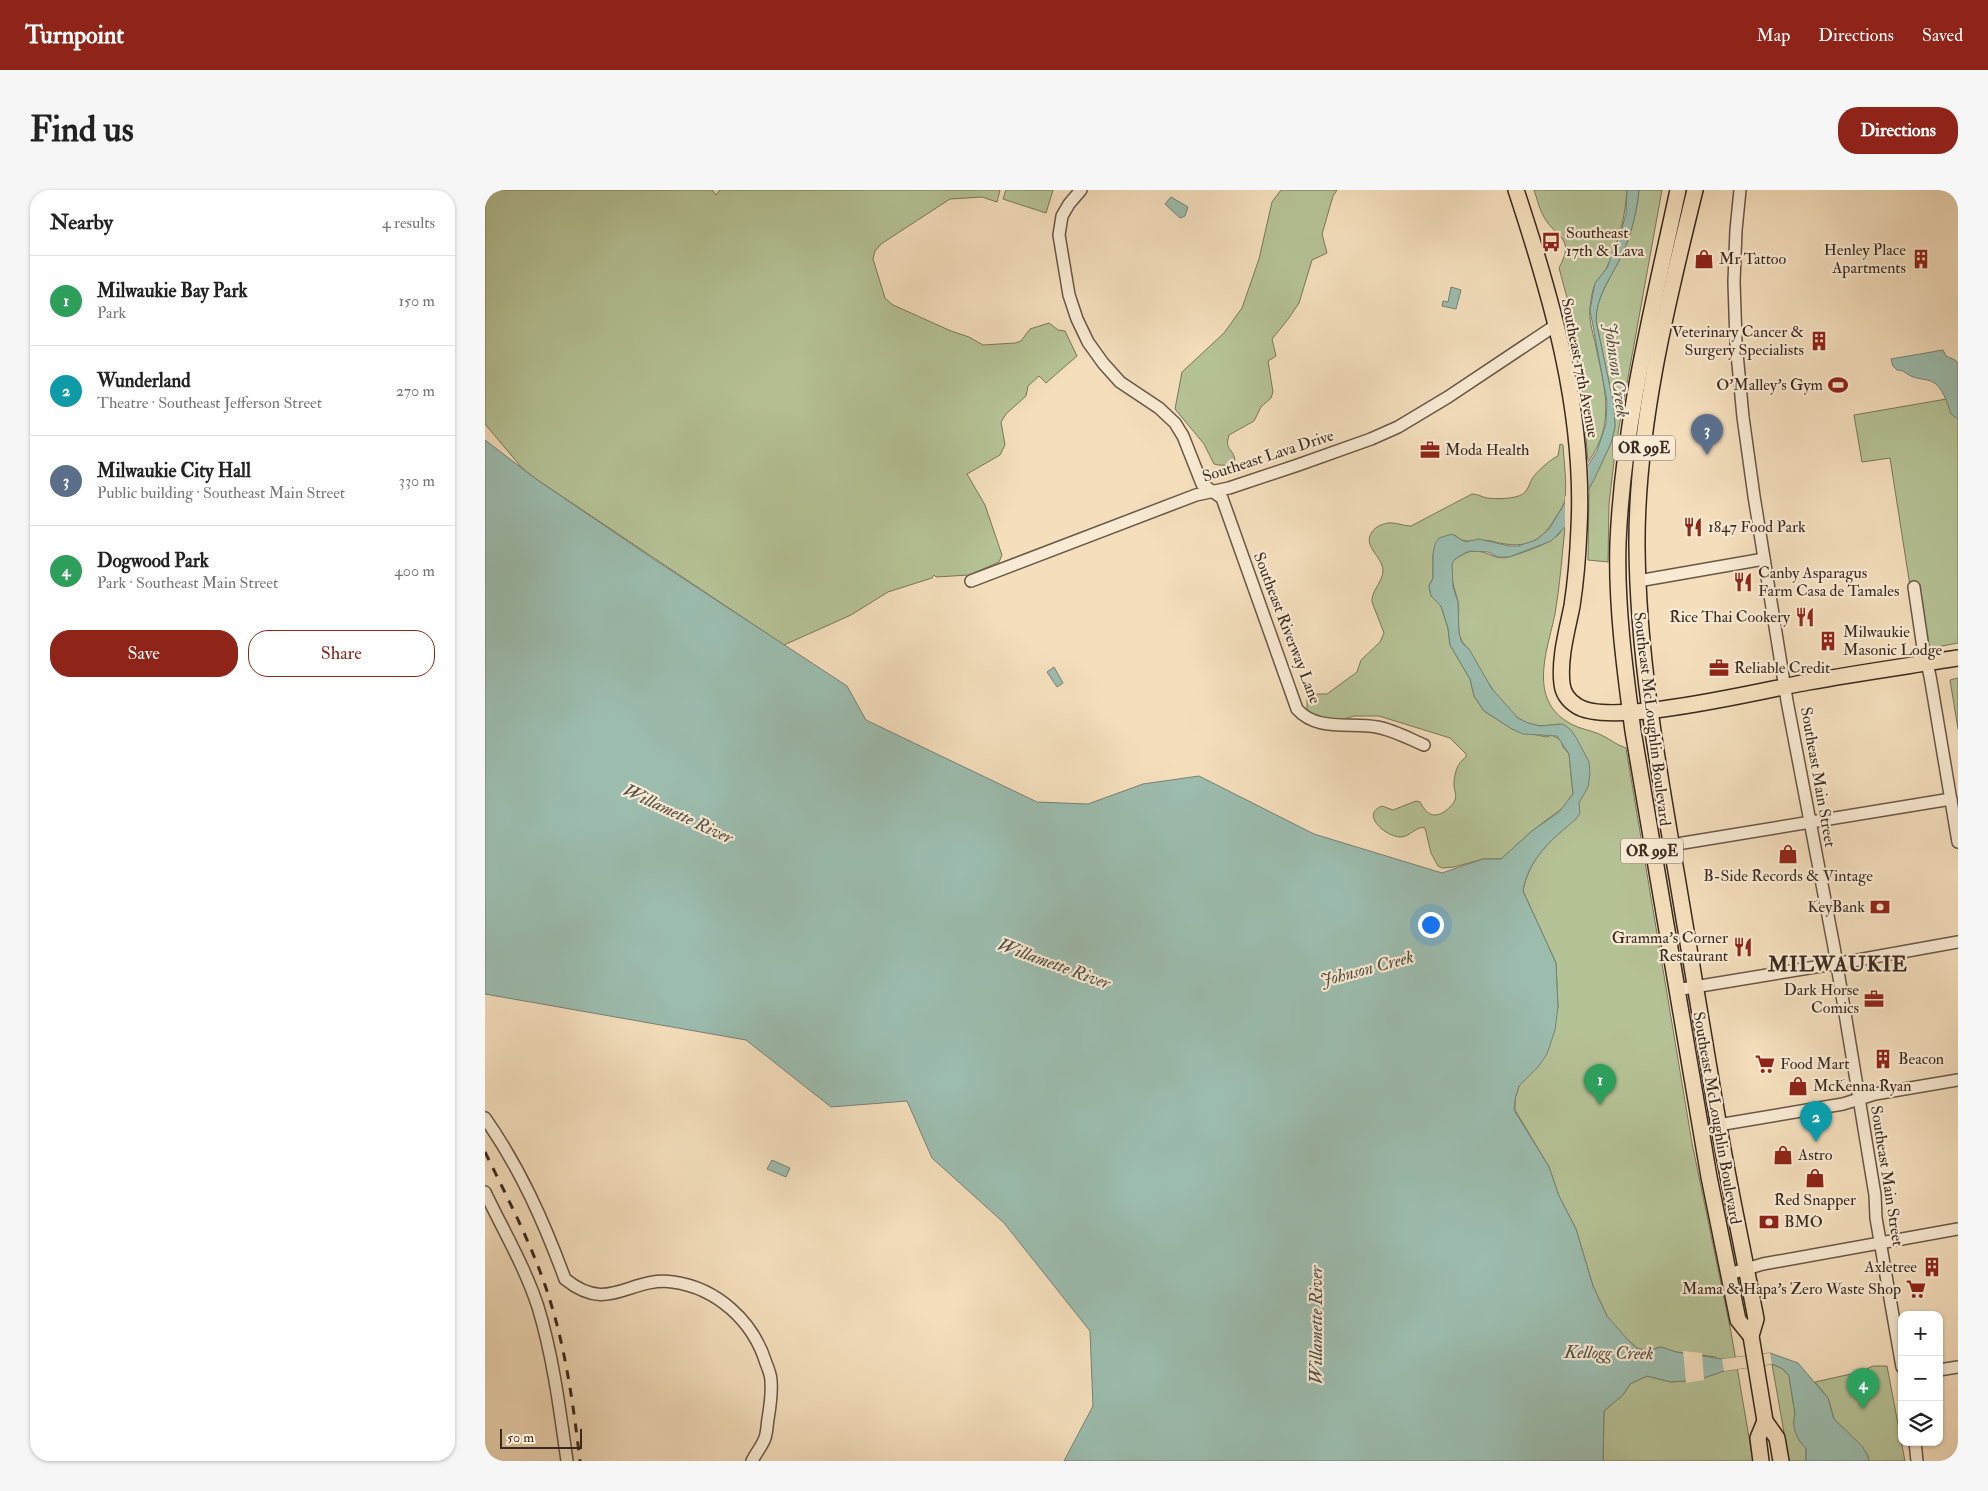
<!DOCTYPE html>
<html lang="en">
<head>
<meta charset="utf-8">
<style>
  :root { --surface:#fff; --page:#f6f6f6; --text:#222; --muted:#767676; --line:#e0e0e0; --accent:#8f2418 }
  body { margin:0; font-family:"IM FELL Double Pica",serif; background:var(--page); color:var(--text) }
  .controls { position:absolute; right:15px; bottom:15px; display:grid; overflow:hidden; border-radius:10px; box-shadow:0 1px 4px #0004 }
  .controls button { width:45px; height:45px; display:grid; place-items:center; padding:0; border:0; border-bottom:1px solid var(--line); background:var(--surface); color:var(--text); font:25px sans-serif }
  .scale { position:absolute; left:15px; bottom:12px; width:82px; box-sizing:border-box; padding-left:5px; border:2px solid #3a2920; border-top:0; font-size:14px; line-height:18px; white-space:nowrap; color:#3a2920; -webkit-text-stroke:4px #f8ead3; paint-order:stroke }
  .you { position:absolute; left:945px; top:734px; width:18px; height:18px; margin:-12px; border:4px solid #fff; border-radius:50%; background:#1a73e8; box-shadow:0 0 0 8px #1a73e833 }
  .badge { display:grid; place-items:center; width:32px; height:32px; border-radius:50%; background:var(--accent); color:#fff; font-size:16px; font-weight:700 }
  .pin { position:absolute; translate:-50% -41px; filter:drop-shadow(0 1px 2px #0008) }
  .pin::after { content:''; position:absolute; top:26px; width:18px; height:15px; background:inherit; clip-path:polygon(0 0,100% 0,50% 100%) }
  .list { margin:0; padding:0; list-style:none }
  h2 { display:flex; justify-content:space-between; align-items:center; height:65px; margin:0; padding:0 20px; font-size:21px }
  h2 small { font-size:16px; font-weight:400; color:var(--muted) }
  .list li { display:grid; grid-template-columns:32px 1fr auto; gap:15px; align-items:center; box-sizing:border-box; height:90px; padding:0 20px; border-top:1px solid var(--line) }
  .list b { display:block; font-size:19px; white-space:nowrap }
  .list p { margin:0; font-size:16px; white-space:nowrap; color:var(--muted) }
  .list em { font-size:16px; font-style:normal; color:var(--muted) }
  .actions { display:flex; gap:10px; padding:15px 20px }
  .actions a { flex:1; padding:11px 0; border:1px solid var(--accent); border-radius:20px; text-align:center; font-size:18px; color:var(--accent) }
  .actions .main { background:var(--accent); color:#fff }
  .icon { flex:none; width:28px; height:28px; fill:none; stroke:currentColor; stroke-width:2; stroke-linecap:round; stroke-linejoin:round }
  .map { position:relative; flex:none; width:1473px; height:1271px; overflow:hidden; border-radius:20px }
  header { display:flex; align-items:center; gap:30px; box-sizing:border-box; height:70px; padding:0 25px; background:var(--accent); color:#fff }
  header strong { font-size:24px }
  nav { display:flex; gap:28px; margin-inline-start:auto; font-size:18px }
  .intro { display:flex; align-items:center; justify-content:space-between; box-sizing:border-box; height:120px; padding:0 30px }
  h1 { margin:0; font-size:35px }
  .button { padding:12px 22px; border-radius:20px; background:var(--accent); color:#fff; font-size:18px; font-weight:700 }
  main { display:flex; gap:30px; padding:0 30px }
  aside { flex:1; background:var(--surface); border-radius:20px; box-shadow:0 1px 4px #0004 }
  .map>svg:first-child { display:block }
</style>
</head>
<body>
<header>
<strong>Turnpoint</strong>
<nav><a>Map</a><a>Directions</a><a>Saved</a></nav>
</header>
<div class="intro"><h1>Find us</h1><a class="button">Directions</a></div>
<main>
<aside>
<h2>Nearby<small>4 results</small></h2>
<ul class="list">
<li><span class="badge" style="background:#2e9e5b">1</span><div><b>Milwaukie Bay Park</b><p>Park</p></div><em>150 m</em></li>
<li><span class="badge" style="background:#0f9aa8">2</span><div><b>Wunderland</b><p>Theatre · Southeast Jefferson Street</p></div><em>270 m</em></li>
<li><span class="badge" style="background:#5c6f8a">3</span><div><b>Milwaukie City Hall</b><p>Public building · Southeast Main Street</p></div><em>330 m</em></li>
<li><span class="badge" style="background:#2e9e5b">4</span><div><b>Dogwood Park</b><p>Park · Southeast Main Street</p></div><em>400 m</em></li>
</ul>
<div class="actions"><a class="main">Save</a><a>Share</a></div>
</aside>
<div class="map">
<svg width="1473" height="1271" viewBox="0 0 1473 1271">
  <rect width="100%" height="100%" fill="#f4debc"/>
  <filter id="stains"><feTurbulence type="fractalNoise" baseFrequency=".004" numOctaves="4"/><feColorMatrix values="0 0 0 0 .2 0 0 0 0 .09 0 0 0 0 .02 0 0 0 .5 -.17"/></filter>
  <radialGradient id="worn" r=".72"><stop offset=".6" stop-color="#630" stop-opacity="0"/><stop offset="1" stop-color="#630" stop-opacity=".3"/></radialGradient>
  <g fill="#b5c296" stroke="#78765b">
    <path d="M0 0H227L231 5 235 0H515L512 12 497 7 465 9 396 54 390 61 388 69 400 108 408 115 466 141 484 147 498 155 530 153 536 151 545 139 564 133 573 140 580 141 592 166 561 193 554 186 543 196 541 206 521 224 516 232 520 255 515 265 482 284 500 315 517 365 514 372 484 385 451 387 449 385 447 388 403 402 366 425 299 455 51 289 37 278 0 234Z"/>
    <path d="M521 0H568L561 23 518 9Z"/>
    <path d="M796 0H852L848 6 837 44 842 63 827 70 814 113 804 128 787 149 791 166 783 171 788 202 786 208 776 217 769 231 744 245C739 261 748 257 750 270 745 276 737 276 729 274L719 254 690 219 697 182 739 143 757 118 774 69 787 12Z"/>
    <path d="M1049 0H1142C1140 28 1134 52 1122 77 1119 83 1115 87 1111 92 1107 100 1106 110 1105 118 1104 129 1107 141 1110 152 1119 197 1132 232 1103 272L1096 188 1082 124 1084 115 1074 78C1091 46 1071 49 1059 27 1054 19 1052 8 1049 0Z"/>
    <path d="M1154 0H1177L1131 254 1124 314 1123 372 1103 370 1104 299 1126 253 1130 237 1129 216 1111 131C1111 104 1129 84 1139 60 1147 41 1152 20 1154 0Z"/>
    <path d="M1473 207V453L1435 460 1405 268 1377 272 1369 225Z"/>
    <path d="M1075 254 1078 255C1079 273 1082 292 1080 310 1079 315 1074 322 1071 327 1054 356 1037 359 1006 351 990 348 981 356 970 345L948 364V388L944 396 946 406 956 416 963 438 965 455 985 489 989 506 999 521 1027 539 1061 547 1067 545 1076 550 1078 557 1084 564 1088 604 1083 610 1090 605 1091 556 1075 534C1065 535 1054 537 1045 534 1020 526 999 486 987 465 983 457 975 452 974 442 972 432 975 422 973 412 971 402 962 381 968 371 971 368 974 367 977 365 997 353 1006 372 1024 367 1039 362 1060 356 1073 345 1076 343 1076 339 1080 337 1077 366 1075 395 1070 424 1062 462 1042 510 1086 534 1095 539 1105 540 1114 544 1124 548 1131 555 1141 558L1207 953 1246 1142 1268 1271H1118L1119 1221 1138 1205 1145 1194 1162 1186 1186 1192 1213 1190 1233 1183 1231 1167 1191 1162 1176 1157 1162 1161 1152 1158 1135 1143 1122 1126 1108 1096 1091 1039 1074 1006 1064 977 1030 920V909L1034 896 1053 877 1073 817 1071 773 1038 701C1043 671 1064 651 1087 632L1076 619 1047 641 1016 669H998L969 677 957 678 953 676 946 663 940 638C932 635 925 647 916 647 900 647 875 624 897 616L908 620 931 611 935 612C941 623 947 629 959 622 963 619 968 615 970 610 972 605 969 600 969 595 969 584 972 573 981 567V564L965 548 894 526H869L859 529 835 528 822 523V509L824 504H842L872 482 876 470 895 452 899 443 887 412C886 401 898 392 898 380 897 366 877 356 887 342 890 337 897 334 903 333 910 332 918 336 926 336L987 304C993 304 997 307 1002 308 1010 309 1022 309 1030 307 1043 304 1042 298 1047 289 1050 283 1067 268 1073 266Z"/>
    <path d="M1473 488V539L1465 490Z"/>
    <path d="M1287 1174 1298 1179 1304 1186 1310 1224C1307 1237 1312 1249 1321 1258V1271H1304Z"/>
    <path d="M1388 1176H1402L1420 1271H1384L1383 1266 1349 1229 1343 1208 1330 1192 1375 1182Z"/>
  </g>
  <g fill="#9cbcae" stroke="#758175">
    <path d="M1142 0H1154C1152 20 1147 41 1139 60 1129 84 1111 104 1111 131L1129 216 1130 237 1126 253 1109 290 1080 337 1066 351 1024 367H1013L1003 362 984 361 970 369 967 374 968 397 973 412 974 443 977 453 984 459 1007 499 1033 528 1043 533 1055 536 1078 534 1086 540 1092 549 1104 572 1105 584 1103 597 1094 613 1095 623 1091 629C1067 649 1043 669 1038 701L1071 773 1073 817 1070 840 1062 864 1053 877 1034 896 1030 909 1029 920 1064 977 1074 1006 1091 1039 1108 1096 1122 1126 1143 1150 1152 1158 1162 1161 1176 1157 1191 1162 1237 1169 1285 1163 1313 1173 1343 1208 1349 1229 1377 1256 1383 1266 1384 1271H1321V1258C1312 1250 1306 1237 1310 1224L1304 1186 1298 1179 1287 1174 1239 1181 1213 1190 1186 1192 1162 1186 1145 1194 1138 1205 1119 1221 1118 1271H579L608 1216 605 1141 519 1033 447 968 422 911 346 917 261 850 0 804V250L51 289 167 368 362 496 381 530 552 612 603 614 658 594 714 586 829 644 957 683 998 669H1016L1047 641 1074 622 1088 604 1084 564 1072 546 1038 544 1027 539 999 521 989 506 985 489 965 455 963 438 956 416 946 406 944 396 948 388V364L950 354 954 348 967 344 980 352 994 349 1024 356H1033L1051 350 1064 339 1112 261 1121 234 1122 211 1105 120 1110 93 1122 78 1136 41 1141 24Z"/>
    <path d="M686 7 703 17 700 26 695 28 680 14Z"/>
    <path d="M966 97 976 100 971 119 957 116 958 111 963 112Z"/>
    <path d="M1458 160 1461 166 1470 170 1473 173V229L1466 224C1462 213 1458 196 1446 191 1440 189 1432 189 1426 186 1421 184 1419 180 1412 180L1408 176 1406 169Z"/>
    <path d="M569 477 578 493 572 497 562 482Z"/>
    <path d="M287 970 305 978 301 987 282 979Z"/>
  </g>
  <g fill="#f4debc">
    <path d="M1103 269 1104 304 1080 340V307Z"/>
    <path d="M1198 1161 1217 1163 1219 1190 1201 1193Z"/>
    <path d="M1285 1163 1287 1174 1239 1181 1237 1169Z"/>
  </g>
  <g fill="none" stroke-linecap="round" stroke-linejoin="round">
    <defs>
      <g id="minor">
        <path d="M596 0 584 14 577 26 574 45 584 105 592 129 603 152 618 173 635 192 674 218 690 233 698 246 717 294 737 308 812 519C832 542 865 532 892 537 908 540 923 548 939 555"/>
        <path d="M1255 0 1251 40 1249 92 1251 153 1258 227 1269 306 1302 511 1349 757 1390 1005 1391 1028 1417 1177"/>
        <path d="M486 391 711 305 744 298 813 275 886 249 913 237 963 207 1071 135"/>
        <path d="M1153 391 1279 369"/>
        <path d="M1429 397 1438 458 1445 486 1473 652"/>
        <path d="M1186 655 1466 609"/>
        <path d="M1191 800 1367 771 1473 752"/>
        <path d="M0 928C35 978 59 1032 80 1089 124 1125 144 1086 188 1092 232 1098 268 1131 281 1173 283 1178 286 1185 286 1191 287 1203 285 1217 283 1229 282 1235 282 1242 280 1248 277 1256 271 1263 267 1271"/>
        <path d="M1233 935 1358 914 1390 904 1473 890"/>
        <path d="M0 1002C18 1040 40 1077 53 1117 68 1166 75 1221 82 1271"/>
        <path d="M1244 1084 1278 1074 1473 1039"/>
        <path d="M1454 1180 1473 1177"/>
        <path d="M1430 1252 1432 1271"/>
      </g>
      <g id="major">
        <path d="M1031 0C1067 109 1100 222 1094 338 1093 364 1091 390 1087 416 1082 441 1074 468 1077 494 1078 503 1084 511 1092 516 1125 538 1278 500 1323 492 1373 483 1423 476 1473 468"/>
        <path d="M1193 0C1168 117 1138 233 1133 353 1131 415 1140 481 1148 541L1224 987 1253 1130 1266 1146"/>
        <path d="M1210 0C1182 113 1151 240 1152 357 1153 470 1174 582 1193 693 1207 775 1220 856 1234 937 1245 1001 1259 1065 1271 1129L1266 1146 1280 1231 1292 1248 1296 1271"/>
        <path d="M1276 1271 1273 1248 1280 1231"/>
      </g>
    </defs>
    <use href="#minor" stroke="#685647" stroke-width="14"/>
    <use href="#major" stroke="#3a2920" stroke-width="18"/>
    <use href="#minor" stroke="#f8ead3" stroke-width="11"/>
    <use href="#major" stroke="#f4debc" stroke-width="15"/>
    <path stroke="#3a2920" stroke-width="3" stroke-dasharray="9 9" stroke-linecap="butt" d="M0 962C22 1007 45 1051 61 1098 80 1154 88 1212 95 1271"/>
  </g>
  <defs>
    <symbol id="bus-bare" viewBox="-9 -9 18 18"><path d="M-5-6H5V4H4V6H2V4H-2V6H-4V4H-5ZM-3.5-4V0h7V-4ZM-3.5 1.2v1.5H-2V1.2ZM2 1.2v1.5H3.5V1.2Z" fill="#8f2418" stroke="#f8ead3" stroke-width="2.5" paint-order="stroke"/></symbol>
    <symbol id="shop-bare" viewBox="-9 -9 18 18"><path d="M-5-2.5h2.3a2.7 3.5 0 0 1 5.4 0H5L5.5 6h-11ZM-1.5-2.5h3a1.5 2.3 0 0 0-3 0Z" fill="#8f2418" stroke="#f8ead3" stroke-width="2.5" paint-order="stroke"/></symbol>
    <symbol id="building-bare" viewBox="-9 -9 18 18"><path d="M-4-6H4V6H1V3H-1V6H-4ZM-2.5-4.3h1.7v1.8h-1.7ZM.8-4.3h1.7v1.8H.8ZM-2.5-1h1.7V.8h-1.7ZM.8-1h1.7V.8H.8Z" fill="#8f2418" stroke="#f8ead3" stroke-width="2.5" paint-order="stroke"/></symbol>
    <symbol id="stadium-bare" viewBox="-9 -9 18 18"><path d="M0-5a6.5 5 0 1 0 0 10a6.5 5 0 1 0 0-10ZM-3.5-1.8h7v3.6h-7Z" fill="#8f2418" stroke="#f8ead3" stroke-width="2.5" paint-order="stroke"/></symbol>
    <symbol id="office-bare" viewBox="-9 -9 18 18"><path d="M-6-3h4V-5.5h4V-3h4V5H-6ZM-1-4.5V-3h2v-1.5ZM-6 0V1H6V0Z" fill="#8f2418" stroke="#f8ead3" stroke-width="2.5" paint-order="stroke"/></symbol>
    <symbol id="restaurant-bare" viewBox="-9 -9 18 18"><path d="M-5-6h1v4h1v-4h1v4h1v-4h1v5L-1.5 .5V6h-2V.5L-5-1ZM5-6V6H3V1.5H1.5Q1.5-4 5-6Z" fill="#8f2418" stroke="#f8ead3" stroke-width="2.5" paint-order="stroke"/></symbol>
    <symbol id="bank-bare" viewBox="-9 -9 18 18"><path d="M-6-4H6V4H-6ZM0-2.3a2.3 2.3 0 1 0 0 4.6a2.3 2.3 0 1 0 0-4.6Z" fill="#8f2418" stroke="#f8ead3" stroke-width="2.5" paint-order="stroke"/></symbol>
    <symbol id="supermarket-bare" viewBox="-9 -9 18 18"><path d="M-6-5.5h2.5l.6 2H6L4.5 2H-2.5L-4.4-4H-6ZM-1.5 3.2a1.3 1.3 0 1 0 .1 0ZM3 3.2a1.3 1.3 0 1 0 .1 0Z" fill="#8f2418" stroke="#f8ead3" stroke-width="2.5" paint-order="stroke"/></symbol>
  </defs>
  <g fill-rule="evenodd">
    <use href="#bus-bare" x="1052" y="38" width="28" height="28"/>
    <use href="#shop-bare" x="1205" y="55" width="28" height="28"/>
    <use href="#building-bare" x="1422" y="55" width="28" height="28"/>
    <use href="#building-bare" x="1320" y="137" width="28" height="28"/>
    <use href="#stadium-bare" x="1339" y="181" width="28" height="28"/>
    <use href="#office-bare" x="931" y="246" width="28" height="28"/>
    <use href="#restaurant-bare" x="1194" y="323" width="28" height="28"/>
    <use href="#restaurant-bare" x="1244" y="378" width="28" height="28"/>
    <use href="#restaurant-bare" x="1306" y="413" width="28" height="28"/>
    <use href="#building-bare" x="1329" y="437" width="28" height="28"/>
    <use href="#office-bare" x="1220" y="464" width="28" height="28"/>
    <use href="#shop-bare" x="1289" y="650" width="28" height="28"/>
    <use href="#bank-bare" x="1381" y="703" width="28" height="28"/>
    <use href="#restaurant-bare" x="1244" y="743" width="28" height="28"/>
    <use href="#office-bare" x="1375" y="795" width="28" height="28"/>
    <use href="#building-bare" x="1384" y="855" width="28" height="28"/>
    <use href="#supermarket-bare" x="1266" y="860" width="28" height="28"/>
    <use href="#shop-bare" x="1299" y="882" width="28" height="28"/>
    <use href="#shop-bare" x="1284" y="951" width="28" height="28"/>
    <use href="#shop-bare" x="1316" y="974" width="28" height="28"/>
    <use href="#bank-bare" x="1270" y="1018" width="28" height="28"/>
    <use href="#building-bare" x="1433" y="1063" width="28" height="28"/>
    <use href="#supermarket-bare" x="1417" y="1085" width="28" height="28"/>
  </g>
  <g text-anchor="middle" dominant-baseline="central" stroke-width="4.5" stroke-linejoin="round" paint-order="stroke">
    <g fill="#f8ead3" stroke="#736356" stroke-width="1">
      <rect x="1128" y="245.5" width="62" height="25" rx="4"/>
      <rect x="1136" y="648.5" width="62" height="25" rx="4"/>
    </g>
    <g font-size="15" font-weight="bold" fill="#3a2920">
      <text x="1159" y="258">OR 99E</text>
      <text x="1167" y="661">OR 99E</text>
    </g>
    <g font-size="16" fill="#3a2920" stroke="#f8ead3" text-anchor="start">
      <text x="1081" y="43">Southeast<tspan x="1081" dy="18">17th &amp; Lava</tspan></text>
      <text x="1421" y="60" text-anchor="end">Henley Place<tspan x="1421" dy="18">Apartments</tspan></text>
      <text x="1234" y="69">Mr Tattoo</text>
      <text x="1319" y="142" text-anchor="end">Veterinary Cancer &amp;<tspan x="1319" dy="18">Surgery Specialists</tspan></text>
      <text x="1338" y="195" text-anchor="end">O’Malley’s Gym</text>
      <text x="960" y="260">Moda Health</text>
      <text x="1223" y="337">1847 Food Park</text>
      <text x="1273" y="383">Canby Asparagus<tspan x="1273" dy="18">Farm Casa de Tamales</tspan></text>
      <text x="1305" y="427" text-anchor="end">Rice Thai Cookery</text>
      <text x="1358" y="442">Milwaukie<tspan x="1358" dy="18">Masonic Lodge</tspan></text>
      <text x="1249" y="478">Reliable Credit</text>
      <text x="1303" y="686" text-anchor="middle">B-Side Records &amp; Vintage</text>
      <text x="1380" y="717" text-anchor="end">KeyBank</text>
      <text x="1243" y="748" text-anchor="end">Gramma's Corner<tspan x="1243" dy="18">Restaurant</tspan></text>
      <text x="1374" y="800" text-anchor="end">Dark Horse<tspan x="1374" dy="18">Comics</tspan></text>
      <text x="1413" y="869">Beacon</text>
      <text x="1295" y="874">Food Mart</text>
      <text x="1328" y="896">McKenna Ryan</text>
      <text x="1313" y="965">Astro</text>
      <text x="1330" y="1010" text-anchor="middle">Red Snapper</text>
      <text x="1299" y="1032">BMO</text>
      <text x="1432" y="1077" text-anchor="end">Axletree</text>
      <text x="1416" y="1099" text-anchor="end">Mama &amp; Hapa's Zero Waste Shop</text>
    </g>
    <g font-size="16" fill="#3a2920" stroke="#f8ead3">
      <text transform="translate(1095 178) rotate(79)">Southeast 17th Avenue</text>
      <text transform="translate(783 266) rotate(-18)">Southeast Lava Drive</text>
      <text transform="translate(802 438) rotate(69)">Southeast Riverway Lane</text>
      <text transform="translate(1167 529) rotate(83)">Southeast McLoughlin Boulevard</text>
      <text transform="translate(1333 587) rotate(80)">Southeast Main Street</text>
      <text transform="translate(1232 928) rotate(80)">Southeast McLoughlin Boulevard</text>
      <text transform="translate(1402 986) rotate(81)">Southeast Main Street</text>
    </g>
    <g font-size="18" font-style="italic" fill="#524e44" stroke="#f8ead3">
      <text transform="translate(1131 180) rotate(82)">Johnson Creek</text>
      <text transform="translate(193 624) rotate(25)">Willamette River</text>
      <text transform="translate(569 774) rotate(20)">Willamette River</text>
      <text transform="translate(882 779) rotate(-15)">Johnson Creek</text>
      <text transform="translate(831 1135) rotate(-90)">Willamette River</text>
      <text transform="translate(1124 1163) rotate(1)">Kellogg Creek</text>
    </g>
    <g font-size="21" font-weight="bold" letter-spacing="1" fill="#3a2920" stroke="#f8ead3">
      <text x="1353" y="774">MILWAUKIE</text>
    </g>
  </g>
  <rect width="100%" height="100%" filter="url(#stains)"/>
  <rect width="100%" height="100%" fill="url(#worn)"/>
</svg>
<div class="controls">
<button>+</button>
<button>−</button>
<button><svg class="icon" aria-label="layers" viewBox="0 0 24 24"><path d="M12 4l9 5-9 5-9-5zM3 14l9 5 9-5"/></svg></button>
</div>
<div class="scale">50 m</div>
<div class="you"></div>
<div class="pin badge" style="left:1115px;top:915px;background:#2e9e5b">1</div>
<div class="pin badge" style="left:1331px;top:952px;background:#0f9aa8">2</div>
<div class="pin badge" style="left:1222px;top:265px;background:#5c6f8a">3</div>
<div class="pin badge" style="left:1378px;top:1219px;background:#2e9e5b">4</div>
</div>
</main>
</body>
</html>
